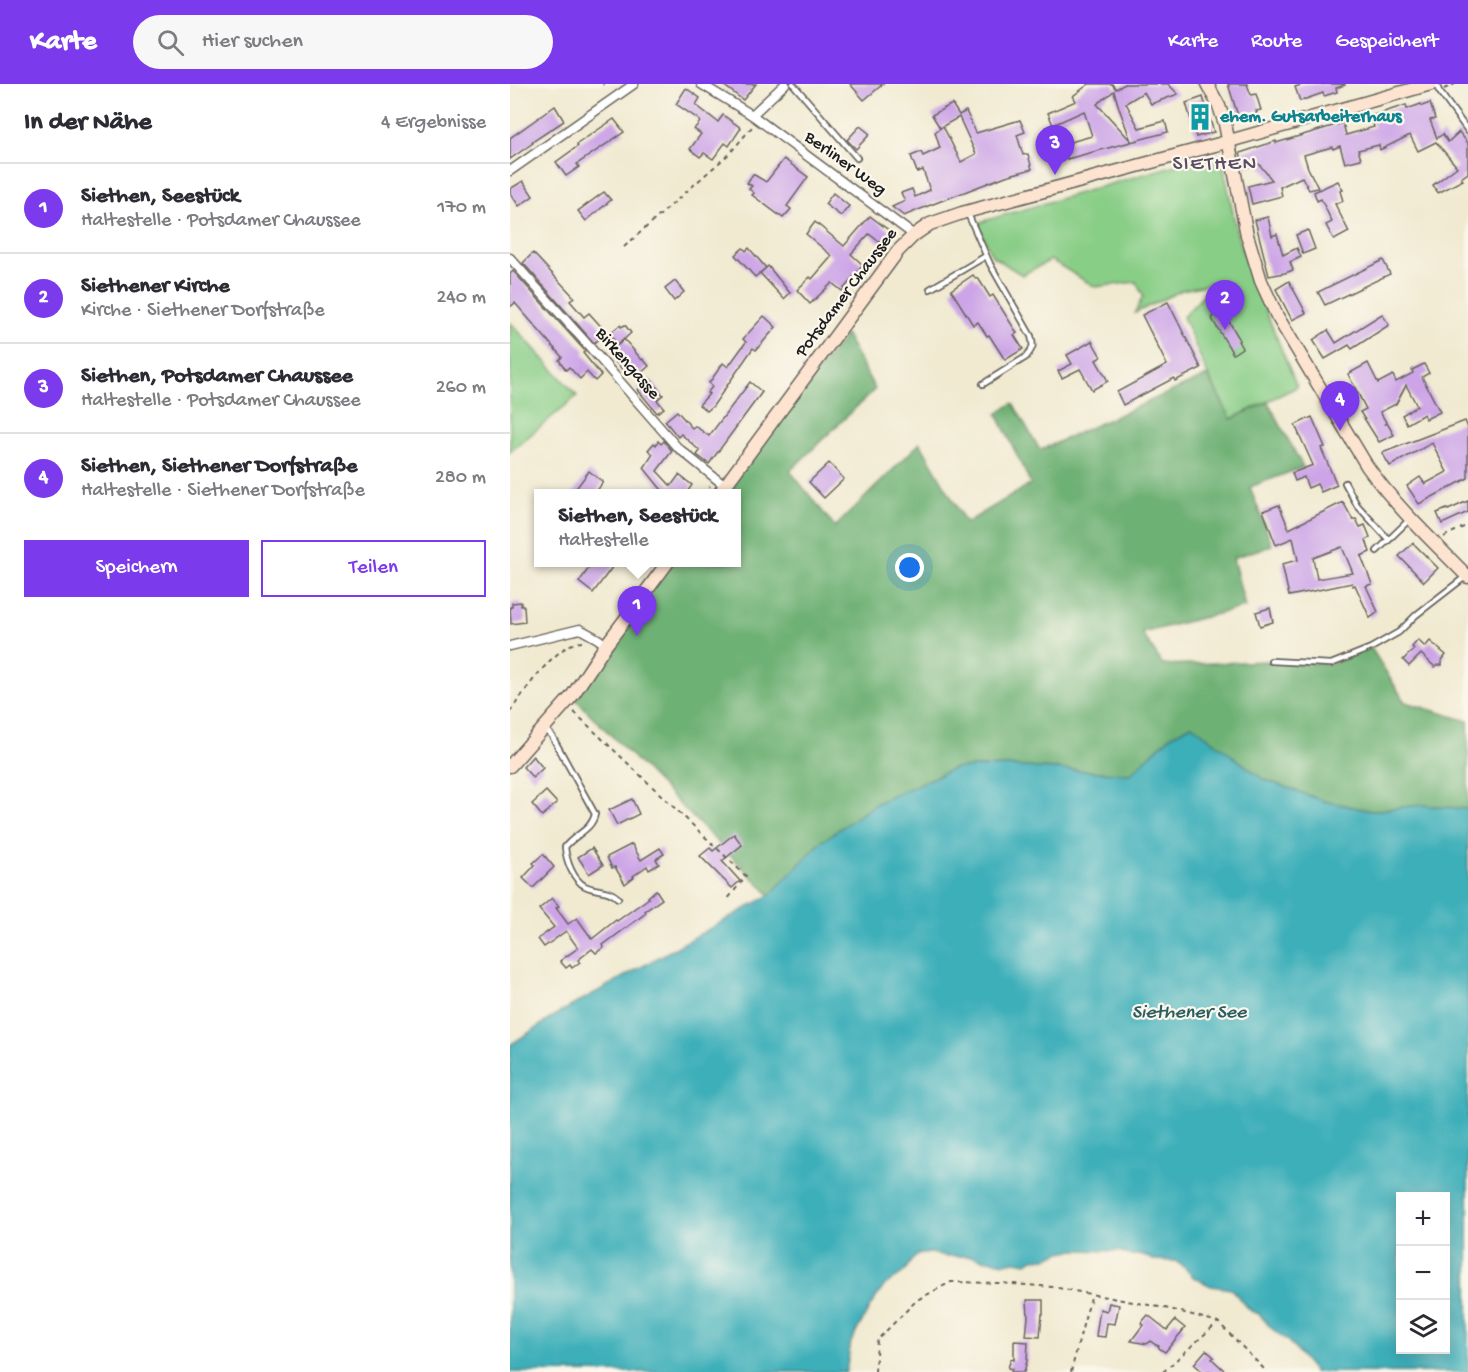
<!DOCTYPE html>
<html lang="de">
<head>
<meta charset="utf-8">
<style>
  :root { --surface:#fff; --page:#f7f7f7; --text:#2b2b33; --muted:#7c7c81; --line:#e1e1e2; --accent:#7c3aed }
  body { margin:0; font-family:"Gochi Hand",sans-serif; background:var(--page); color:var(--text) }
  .controls { position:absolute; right:18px; bottom:18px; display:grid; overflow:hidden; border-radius:0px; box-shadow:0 3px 15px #0003 }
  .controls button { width:54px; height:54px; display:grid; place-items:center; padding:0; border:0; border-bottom:2px solid var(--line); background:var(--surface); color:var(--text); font:30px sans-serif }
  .you { position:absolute; left:400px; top:484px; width:21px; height:21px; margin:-15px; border:4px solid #fff; border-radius:50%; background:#1a73e8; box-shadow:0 0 0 9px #1a73e833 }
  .badge { display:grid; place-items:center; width:39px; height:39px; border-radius:50%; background:var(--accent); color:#fff; font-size:20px; font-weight:700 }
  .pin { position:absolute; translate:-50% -50px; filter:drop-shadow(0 2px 3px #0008) }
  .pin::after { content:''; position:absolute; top:32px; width:21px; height:18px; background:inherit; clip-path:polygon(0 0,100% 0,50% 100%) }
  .popup { position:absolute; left:24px; top:405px; width:207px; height:78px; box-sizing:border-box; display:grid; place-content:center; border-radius:0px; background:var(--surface); filter:drop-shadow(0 2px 4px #0005); font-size:20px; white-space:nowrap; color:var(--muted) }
  .popup b { font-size:22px; color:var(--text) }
  .popup::after { content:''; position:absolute; left:50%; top:100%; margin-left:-12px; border:12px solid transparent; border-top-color:var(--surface) }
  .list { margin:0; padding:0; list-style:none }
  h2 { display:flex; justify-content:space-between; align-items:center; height:78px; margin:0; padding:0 24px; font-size:26px }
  h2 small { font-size:20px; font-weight:400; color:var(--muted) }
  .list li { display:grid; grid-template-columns:39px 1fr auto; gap:18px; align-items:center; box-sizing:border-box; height:90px; padding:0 24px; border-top:2px solid var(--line) }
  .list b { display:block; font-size:22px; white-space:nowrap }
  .list p { margin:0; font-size:20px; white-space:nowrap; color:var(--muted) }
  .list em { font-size:20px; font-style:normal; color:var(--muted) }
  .actions { display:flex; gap:12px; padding:18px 24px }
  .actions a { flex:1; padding:14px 0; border:2px solid var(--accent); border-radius:0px; text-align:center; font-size:21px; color:var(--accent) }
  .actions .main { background:var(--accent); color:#fff }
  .icon { flex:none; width:33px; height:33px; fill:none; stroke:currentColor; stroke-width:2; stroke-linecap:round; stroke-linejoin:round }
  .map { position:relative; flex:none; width:958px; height:1288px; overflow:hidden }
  header { display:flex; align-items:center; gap:36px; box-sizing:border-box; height:84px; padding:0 30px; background:var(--accent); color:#fff }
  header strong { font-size:28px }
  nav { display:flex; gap:33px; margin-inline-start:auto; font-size:21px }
  .search { width:420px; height:54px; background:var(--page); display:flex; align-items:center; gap:15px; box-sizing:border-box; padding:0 21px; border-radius:33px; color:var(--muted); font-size:22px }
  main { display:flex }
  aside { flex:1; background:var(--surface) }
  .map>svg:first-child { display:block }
</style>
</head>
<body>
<header>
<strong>Karte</strong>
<div class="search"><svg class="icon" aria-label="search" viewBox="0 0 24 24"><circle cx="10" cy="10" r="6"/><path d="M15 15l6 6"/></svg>Hier suchen</div>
<nav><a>Karte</a><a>Route</a><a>Gespeichert</a></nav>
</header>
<main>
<aside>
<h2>In der Nähe<small>4 Ergebnisse</small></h2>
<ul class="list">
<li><span class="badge">1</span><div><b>Siethen, Seestück</b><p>Haltestelle · Potsdamer Chaussee</p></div><em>170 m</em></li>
<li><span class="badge">2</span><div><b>Siethener Kirche</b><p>Kirche · Siethener Dorfstraße</p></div><em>240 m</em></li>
<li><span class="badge">3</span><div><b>Siethen, Potsdamer Chaussee</b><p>Haltestelle · Potsdamer Chaussee</p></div><em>260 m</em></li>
<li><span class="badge">4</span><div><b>Siethen, Siethener Dorfstraße</b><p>Haltestelle · Siethener Dorfstraße</p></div><em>280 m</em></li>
</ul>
<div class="actions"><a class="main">Speichern</a><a>Teilen</a></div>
</aside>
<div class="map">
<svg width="958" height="1288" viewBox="0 0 958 1288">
  <rect width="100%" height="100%" fill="#fbf7ec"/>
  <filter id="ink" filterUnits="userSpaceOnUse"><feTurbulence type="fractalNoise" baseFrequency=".0167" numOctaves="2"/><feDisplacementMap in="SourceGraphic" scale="12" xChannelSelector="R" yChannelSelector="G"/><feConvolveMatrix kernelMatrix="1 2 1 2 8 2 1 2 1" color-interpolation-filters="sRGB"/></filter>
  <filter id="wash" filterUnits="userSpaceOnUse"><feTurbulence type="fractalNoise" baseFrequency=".008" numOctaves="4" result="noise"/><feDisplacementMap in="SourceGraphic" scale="24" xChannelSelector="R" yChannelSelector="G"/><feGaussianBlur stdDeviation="1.35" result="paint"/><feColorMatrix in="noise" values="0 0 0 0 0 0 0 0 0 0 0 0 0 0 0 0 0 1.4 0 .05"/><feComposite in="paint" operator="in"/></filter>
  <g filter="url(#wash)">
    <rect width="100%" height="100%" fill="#f1ead1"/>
    <g fill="#89ce87" stroke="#527552" stroke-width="1.5">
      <path d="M703 70 712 74 727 149 737 182 787 303 721 335 698 291 673 233 705 199 672 206 625 229 633 212 626 198 585 203 541 176 512 191 482 172 467 139Z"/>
      <path d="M0 238 67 312 0 368Z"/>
    </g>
    <path fill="#6eb174" stroke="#456648" stroke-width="1.5" d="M336 251 365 305 280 387 325 443 410 359 456 439 521 400 487 330 503 319 530 366 698 291 721 335 758 318 793 383 740 403 762 461 723 474 735 523 632 549 653 581 760 577 821 580 861 564 895 618 958 637V725L911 721 861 727 814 717 753 695 682 642 662 651 620 690 499 682 445 684 367 719 311 759 260 811 62 612 158 479 226 478V410L209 409 236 374Z"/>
    <path fill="#3eafb9" stroke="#2d666a" stroke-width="1.5" fill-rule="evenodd" d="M682 641 753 695 814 717 861 727 911 721 958 725V1288H804L779 1258 761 1244 749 1230 741 1227 721 1205 701 1202 683 1193 675 1184 665 1177 643 1176 634 1171H619L609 1167 562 1166 551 1168 537 1174 523 1175 517 1179 505 1177 495 1179 477 1176 461 1172H436L420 1169 409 1170 401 1177 394 1188 375 1201 361 1221 341 1258 336 1288H0V961L49 929 260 811 311 758 367 719 445 684 499 682 620 690 662 651ZM890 1112H936V1266H890Z"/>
    <g id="blocks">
      <g fill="#cca4e7" fill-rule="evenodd">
        <path d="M212 0H246L233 16Z"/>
        <path d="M340 0H373L354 16Z"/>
        <path d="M579 0H602L606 5 615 0H658L668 10 641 20 634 8 616 19 629 44 655 37 658 48 557 75 553 60 582 52 574 27 543 41 538 29 566 17 563 12ZM604 7 609 24 621 57 587 20Z"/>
        <path d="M718 0H737L741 11 746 10 751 26 746 27 747 29 729 35Z"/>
        <path d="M794 0H834L835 1 826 4 827 8 814 12 813 9 790 17 785 3Z"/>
        <path d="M176 4 190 14 186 21 208 38 213 31 231 44 219 62 215 59 203 75 194 69 190 73 180 65 191 50 184 45 190 38 188 35 166 20Z"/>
        <path d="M693 13 704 48 686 53 676 19Z"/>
        <path d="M920 19 925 35 920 36 927 54 933 50 938 58 949 48 958 59V89L951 94 953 96 928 109 923 101 947 83 926 58 908 67 900 51 870 66 869 61 848 66 851 75 835 79 830 62 823 65 822 63 794 71 798 84 808 104 799 106 792 93 770 103 772 112 742 120 738 102 762 96 749 80 734 83 730 69 766 57V59L833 39 836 51 864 43 861 32 896 21 897 25 911 20 912 22Z"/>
        <path d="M442 20 449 31 456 27 466 49 510 36 515 48 507 51 513 71 518 70 522 85 496 92 418 122 394 132 382 123 395 117 391 109 402 105 405 113 420 106 413 86 407 88 401 72 411 68 413 72 430 64 425 48 432 43 430 44 422 31ZM449 33 466 70 451 78 433 42Z"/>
        <path d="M45 22 54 37 22 58 23 59 0 75V54Z"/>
        <path d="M104 35 114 48 67 80 69 83 56 92 46 78 68 62 67 60Z"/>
        <path d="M350 42 360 50 346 65 337 56Z"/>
        <path d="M274 75 298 93 277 122 281 125 273 134 242 111 244 109 239 105 242 102 237 99 243 90 256 98Z"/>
        <path d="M13 97 23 112 9 122 0 109V105Z"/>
        <path d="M828 97 833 106 830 107 833 117 825 120 839 148 824 156 816 141 822 138 811 115 807 117 804 108Z"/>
        <path d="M94 108 101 116 76 137 68 127Z"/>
        <path d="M323 109 339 122 331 132 315 120Z"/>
        <path d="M360 132 381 148 372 160 359 150 341 170 353 181 332 207 322 199 300 220 287 206 300 193 302 195 322 172 296 150 305 138 334 162Z"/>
        <path d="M758 133 762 152 767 150 773 171 787 164 791 173 780 178 783 186 775 189 759 192 745 136Z"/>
        <path d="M798 146 805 165 793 170 786 151Z"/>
        <path d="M233 164 236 167 239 164 256 184 245 193 225 171Z"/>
        <path d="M23 169 64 213 60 217 74 233 79 229 96 248 84 259 13 179Z"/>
        <path d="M873 176 880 190 815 221 808 208Z"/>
        <path d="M258 182 280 209 274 215 250 189Z"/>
        <path d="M3 187 75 267 73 269 91 291 85 297 77 288 70 295 59 283 56 286 49 276 52 273 5 219 0 223V190Z"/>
        <path d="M463 191 466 195 468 194 480 213 483 211 507 249 504 251 513 265 495 276 479 251 477 252 468 238 463 241 441 206Z"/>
        <path d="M165 197 174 208 164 217 155 205Z"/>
        <path d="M779 197 796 229 782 236 766 205Z"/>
        <path d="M658 218 691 284 665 297 664 294 613 321 607 308 657 281 632 231Z"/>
        <path d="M709 229 712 230 714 229 730 256 728 257 732 264 723 270 702 235 703 231Z"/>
        <path d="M872 230 879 241 842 265 839 261 815 275 803 256 818 246 826 259Z"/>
        <path d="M254 232 266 243 246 266 243 264 203 322 197 327 189 321 199 310 197 309 202 303 199 299 213 279 218 283 236 258 233 255Z"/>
        <path d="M110 241 111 243 115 241 121 249 108 261 99 250Z"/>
        <path d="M114 255 132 276 133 275 139 282 128 292 122 285 116 290 106 278 111 274 103 265Z"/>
        <path d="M582 257 591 273 586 276 598 297 582 306 570 285 552 294 548 287 562 280 557 271Z"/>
        <path d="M858 279 868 299 883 291 886 298 903 289 902 286 914 280 919 289 912 293 930 328 916 335 914 330 897 340 892 331 907 322 896 301 886 320 870 328 876 338 874 341 877 339 884 351 869 358 850 328 856 325 838 290Z"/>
        <path d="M140 295 153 311 147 316 154 324 147 329 128 306Z"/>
        <path d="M240 298 252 308 199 380 187 371 190 367 171 350 168 353 155 337 167 327 182 344 185 342 199 352Z"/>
        <path d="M802 333 815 363 811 364 827 401 811 408 807 400 798 404 794 393 785 397 782 389 803 381 785 341Z"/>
        <path d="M955 337 958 344V394L909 420 897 402 910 393 915 400 937 388 922 359 880 382 872 369Z"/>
        <path d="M148 357 151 360 154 357 162 367 147 387 161 402 169 391 182 401 176 410H155L134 384 143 370 138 366 144 359 146 361Z"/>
        <path d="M319 379 334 395 314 414 299 398Z"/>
        <path d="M79 387 93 398 85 410H62Z"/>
        <path d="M958 417V428L932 440 927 429 937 425 938 426Z"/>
        <path d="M833 418 843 436 846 435 850 443 855 441 860 453 856 456 860 468 851 472 862 500 856 502 868 528 860 534 845 501 843 502 842 499 779 512 772 480 788 476 783 454 766 461 753 427 769 421 779 445ZM832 463 843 489 807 495 803 474Z"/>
        <path d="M903 459 928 484 914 498 889 472Z"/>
        <path d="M83 478H106L83 509 69 498Z"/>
        <path d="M11 518V522H14L15 538 1 540 0 523H2V519Z"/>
        <path d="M760 524 763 538 750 542 746 528Z"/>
        <path d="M908 556 915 563 920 557 936 571 932 576V581H927L925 583 911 570 899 582 893 576 904 565 902 563Z"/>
        <path d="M23 672 33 684 23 694 13 683Z"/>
        <path d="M36 707 47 719 32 732 22 720Z"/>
        <path d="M122 715 129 730 107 741 99 726Z"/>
        <path d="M224 750 232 761 212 777 230 797 222 804 190 772 200 764 203 767Z"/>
        <path d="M122 760 131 776 150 764 154 770 146 775 149 780 139 786 137 782 123 792 124 793 115 800 105 783 102 784 97 773Z"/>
        <path d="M82 764 93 781 79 790 68 773Z"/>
        <path d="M33 770 44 783 23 804 13 794 25 781 23 779Z"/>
        <path d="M146 806 152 815 135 827 136 829 93 861 94 863 86 869 82 865 68 876 70 878 62 884 60 881 56 884 50 877 68 864 56 847 34 863 28 855 44 843 29 825 42 814 49 822 46 824 58 840 67 834 82 855 106 836 107 837 139 814 138 813Z"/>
        <path d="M517 1216H533V1230H532L530 1253 516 1252 518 1233Z"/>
        <path d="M599 1219 609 1221 605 1240 597 1239 595 1253 586 1252 590 1225 597 1227Z"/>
        <path d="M638 1231 657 1246 665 1236 675 1244 655 1268 649 1264V1262L646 1261 640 1257 637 1260 621 1257 633 1241 631 1239Z"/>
        <path d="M504 1257 518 1258 517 1277 514 1288H501L502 1285 498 1284 501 1275 504 1276Z"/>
        <path d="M696 1266 704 1273 702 1275 716 1288H693L684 1280Z"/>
      </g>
    </g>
  </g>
  <g filter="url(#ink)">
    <use href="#blocks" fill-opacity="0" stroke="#67645b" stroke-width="1.5"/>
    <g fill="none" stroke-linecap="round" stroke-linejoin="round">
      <defs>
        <g id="lane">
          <path d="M283 0 347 74"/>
          <path d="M926 0 929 7 958 47"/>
          <path d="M458 130 480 180 521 252C524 263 523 264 516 273L473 300"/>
          <path d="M420 205 476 172"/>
          <path d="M835 399 847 421 879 456"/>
          <path d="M867 467 900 435"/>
          <path d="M761 577 821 580 861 564 889 548 906 531 955 493"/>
          <path d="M35 645 42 652 85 730C82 746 65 750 55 763 56 776 63 796 75 802 87 808 97 804 108 814"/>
        </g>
        <g id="street">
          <path d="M191 0 242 31 404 151"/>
          <path d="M242 31 275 0"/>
          <path d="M0 87 124 0"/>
          <path d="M0 174 78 261 167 363 215 402"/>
          <path d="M0 562 70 545 88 555 96 561"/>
        </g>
        <g id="secondary">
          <path d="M697 0 709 22 715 40 737 151 751 197 767 232 857 382C886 423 923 457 958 493"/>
          <path d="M209 410 388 167 404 151 420 140 452 129 709 60 921 0"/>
          <path d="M0 682 62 612 96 561 158 478"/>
        </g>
      </defs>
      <use href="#lane" stroke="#67645b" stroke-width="8"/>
      <use href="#street" stroke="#67645b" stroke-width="11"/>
      <use href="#secondary" stroke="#67645b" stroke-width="15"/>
      <g stroke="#67645b" stroke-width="2" stroke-dasharray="4.5 4.5" stroke-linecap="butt">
        <path d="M93 1 94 0"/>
        <path d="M934 5 945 0"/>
        <path d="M114 163 220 69 242 43"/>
        <path d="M194 410 200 402"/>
        <path d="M934 453 937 451 958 441"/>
        <path d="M0 628C14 608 47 558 72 558"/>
        <path d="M64 628 236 792 217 816"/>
        <path d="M365 1288 367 1256 407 1216 441 1198 489 1199 543 1203 660 1225 708 1238 757 1288"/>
        <path d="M561 1288 573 1241 582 1210"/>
        <path d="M653 1288 708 1238"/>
      </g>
      <use href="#lane" stroke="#fff" stroke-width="4.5"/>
      <use href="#street" stroke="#fff" stroke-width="8"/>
      <use href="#secondary" stroke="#fde4d1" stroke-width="12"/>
    </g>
  </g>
  <defs>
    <symbol id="building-bare" viewBox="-9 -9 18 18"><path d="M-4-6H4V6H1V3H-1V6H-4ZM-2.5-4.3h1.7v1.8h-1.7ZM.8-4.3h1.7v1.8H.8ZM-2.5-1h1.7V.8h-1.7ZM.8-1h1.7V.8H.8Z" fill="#0f9aa8" stroke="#fbf7ec" stroke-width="2.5" paint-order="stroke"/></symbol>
  </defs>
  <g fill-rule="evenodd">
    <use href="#building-bare" x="671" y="14" width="38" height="38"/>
  </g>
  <g text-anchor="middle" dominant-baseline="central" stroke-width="4.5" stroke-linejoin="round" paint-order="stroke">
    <g font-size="18" font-weight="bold" fill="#0d838f" stroke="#fbf7ec" text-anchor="start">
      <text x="710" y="33">ehem. Gutsarbeiterhaus</text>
    </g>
    <g font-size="18" fill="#1c1c1c" stroke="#fbf7ec">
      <text transform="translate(335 80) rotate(36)">Berliner Weg</text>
      <text transform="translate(337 209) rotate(-53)">Potsdamer Chaussee</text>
      <text transform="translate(117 280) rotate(49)">Birkengasse</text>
    </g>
    <g font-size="20" font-style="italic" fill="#2b5e63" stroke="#fbf7ec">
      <text x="679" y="929">Siethener See</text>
    </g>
    <g font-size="21" letter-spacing="1.5" fill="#5a4c63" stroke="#fbf7ec">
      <text x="705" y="81">SIETHEN</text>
    </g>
  </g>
</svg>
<div class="controls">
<button>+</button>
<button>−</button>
<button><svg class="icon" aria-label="layers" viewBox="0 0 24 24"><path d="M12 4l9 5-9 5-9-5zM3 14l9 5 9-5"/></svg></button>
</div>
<div class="you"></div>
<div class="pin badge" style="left:127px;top:552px">1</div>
<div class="popup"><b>Siethen, Seestück</b>Haltestelle</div>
<div class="pin badge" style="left:715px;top:246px">2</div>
<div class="pin badge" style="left:545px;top:91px">3</div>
<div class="pin badge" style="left:830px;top:347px">4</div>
</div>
</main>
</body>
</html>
